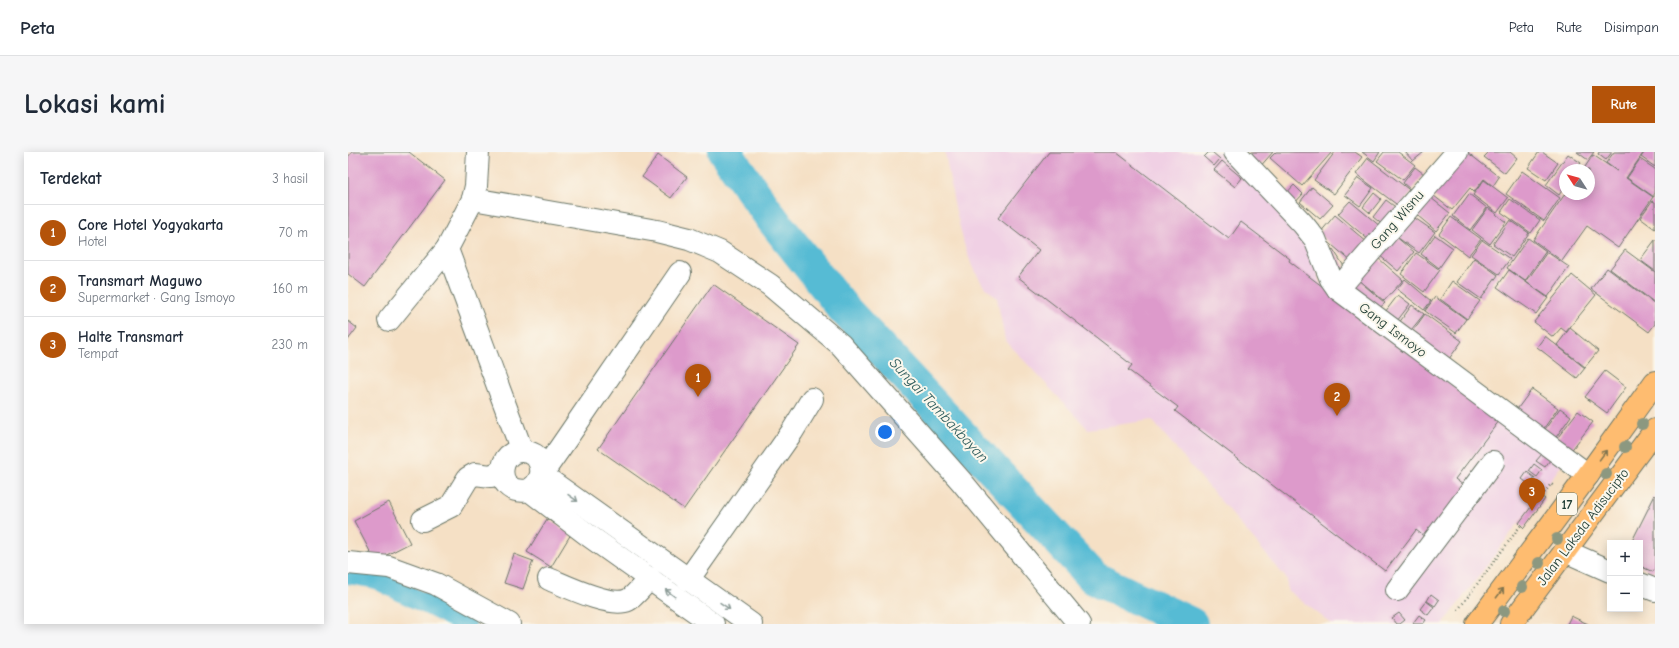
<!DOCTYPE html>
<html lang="id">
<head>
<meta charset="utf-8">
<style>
  :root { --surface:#fff; --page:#f6f6f7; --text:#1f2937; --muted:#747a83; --line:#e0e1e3; --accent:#b45309 }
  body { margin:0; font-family:"Comic Neue",sans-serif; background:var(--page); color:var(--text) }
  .controls { position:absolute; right:12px; bottom:12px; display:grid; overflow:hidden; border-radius:0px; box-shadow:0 2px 10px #0003 }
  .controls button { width:36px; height:36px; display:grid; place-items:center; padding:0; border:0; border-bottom:1px solid var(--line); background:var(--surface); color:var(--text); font:20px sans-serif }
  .compass { position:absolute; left:1211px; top:12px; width:36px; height:36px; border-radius:50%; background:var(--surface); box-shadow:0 2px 10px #0003; rotate:306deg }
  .you { position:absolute; left:537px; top:280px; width:14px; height:14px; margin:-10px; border:3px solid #fff; border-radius:50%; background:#1a73e8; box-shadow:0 0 0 6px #1a73e833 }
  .badge { display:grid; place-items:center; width:26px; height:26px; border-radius:50%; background:var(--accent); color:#fff; font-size:13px; font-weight:700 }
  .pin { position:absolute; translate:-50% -33px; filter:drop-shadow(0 1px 2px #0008) }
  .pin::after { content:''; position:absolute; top:21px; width:14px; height:12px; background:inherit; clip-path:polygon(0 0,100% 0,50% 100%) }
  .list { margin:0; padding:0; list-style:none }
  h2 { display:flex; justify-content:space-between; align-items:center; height:52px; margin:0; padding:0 16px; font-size:17px }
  h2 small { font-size:13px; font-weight:400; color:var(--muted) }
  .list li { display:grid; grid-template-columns:26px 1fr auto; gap:12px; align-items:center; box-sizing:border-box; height:56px; padding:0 16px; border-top:1px solid var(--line) }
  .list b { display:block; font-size:15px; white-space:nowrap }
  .list p { margin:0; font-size:13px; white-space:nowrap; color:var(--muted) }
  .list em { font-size:13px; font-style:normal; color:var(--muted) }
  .map { position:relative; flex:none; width:1307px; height:472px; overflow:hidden; border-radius:0px }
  header { display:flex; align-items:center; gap:24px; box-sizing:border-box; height:56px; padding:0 20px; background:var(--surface); border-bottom:1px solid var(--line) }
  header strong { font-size:19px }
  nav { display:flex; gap:22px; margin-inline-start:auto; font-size:14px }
  .intro { display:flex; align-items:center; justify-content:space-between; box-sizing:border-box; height:96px; padding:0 24px }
  h1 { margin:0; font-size:28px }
  .button { padding:10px 18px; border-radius:0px; background:var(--accent); color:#fff; font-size:14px; font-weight:700 }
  main { display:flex; gap:24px; padding:0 24px }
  aside { flex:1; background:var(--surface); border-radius:0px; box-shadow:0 2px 10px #0003 }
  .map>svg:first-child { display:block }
</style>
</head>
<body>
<header>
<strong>Peta</strong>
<nav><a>Peta</a><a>Rute</a><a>Disimpan</a></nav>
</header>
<div class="intro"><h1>Lokasi kami</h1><a class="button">Rute</a></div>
<main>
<aside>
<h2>Terdekat<small>3 hasil</small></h2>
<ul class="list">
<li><span class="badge">1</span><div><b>Core Hotel Yogyakarta</b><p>Hotel</p></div><em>70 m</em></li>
<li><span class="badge">2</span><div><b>Transmart Maguwo</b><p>Supermarket · Gang Ismoyo</p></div><em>160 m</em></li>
<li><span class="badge">3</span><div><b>Halte Transmart</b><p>Tempat</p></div><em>230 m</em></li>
</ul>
</aside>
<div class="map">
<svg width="1307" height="472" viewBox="0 0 1307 472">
  <rect width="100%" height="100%" fill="#fbf7ec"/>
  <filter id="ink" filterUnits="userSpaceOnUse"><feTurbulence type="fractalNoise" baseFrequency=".025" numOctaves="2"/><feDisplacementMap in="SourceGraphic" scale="8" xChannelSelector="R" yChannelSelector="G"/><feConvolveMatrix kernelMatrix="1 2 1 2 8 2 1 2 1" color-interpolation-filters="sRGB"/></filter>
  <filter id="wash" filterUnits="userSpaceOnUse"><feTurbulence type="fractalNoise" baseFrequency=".012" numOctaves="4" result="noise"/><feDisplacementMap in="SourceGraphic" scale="16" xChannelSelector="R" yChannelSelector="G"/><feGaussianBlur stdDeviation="0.9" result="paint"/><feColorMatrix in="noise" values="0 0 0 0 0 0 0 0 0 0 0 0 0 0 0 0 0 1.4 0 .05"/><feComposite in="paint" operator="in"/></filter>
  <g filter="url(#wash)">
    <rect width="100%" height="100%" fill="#f5e0c5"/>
    <path fill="#f0d0e4" d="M597 0H874L921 47 958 89 969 109 971 130 1215 311 1095 472H984L939 438V427L804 268 740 277 657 188 649 146 635 133 624 114 616 92 606 51Z"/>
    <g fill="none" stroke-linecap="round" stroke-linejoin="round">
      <path stroke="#56bbd4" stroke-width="20" d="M0 422 28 427 118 472"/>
      <path stroke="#56bbd4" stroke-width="34" d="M377 0 425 68 495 156 746 426 843 472"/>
    </g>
    <g id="blocks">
      <g fill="#dd9acb">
        <path d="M4 0H61L97 28 17 135 0 122V5Z"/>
        <path d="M701 0H768L881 87 893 70 942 107 941 109 1151 269 1107 327 1131 345 1092 397 1068 378 1037 419 827 259 830 255 780 218 784 213 670 125 691 98 650 66Z"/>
        <path d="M861 0H864L872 7 866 14 856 5Z"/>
        <path d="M904 0H925L910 17 899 7Z"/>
        <path d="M928 0H984L954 34 922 6Z"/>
        <path d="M987 0H1007L1014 5 986 42 966 28Z"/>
        <path d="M1014 0H1032L1026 9Z"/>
        <path d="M1036 0H1050L1067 13 1055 28 1029 9Z"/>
        <path d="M1057 0H1076L1065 9Z"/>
        <path d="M1119 0 1151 25 1145 34 1136 27 1126 40 1122 36 1104 58 1081 40Z"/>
        <path d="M1141 0H1162L1169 6 1157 21 1136 5Z"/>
        <path d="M1191 0H1194L1210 11 1198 28 1180 16Z"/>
        <path d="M1229 0H1246L1240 8Z"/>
        <path d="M1251 0H1264L1258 8 1250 2Z"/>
        <path d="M1266 0H1296L1278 26 1305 45 1270 96 1239 74 1214 109 1185 88 1217 42H1241V18H1235L1245 3 1269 19 1258 11Z"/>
        <path d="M1297 0H1307V15L1293 5Z"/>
        <path d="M1220 2 1233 11 1228 18H1217V34L1211 43 1198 33Z"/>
        <path d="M310 3 339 25 323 46 294 25Z"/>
        <path d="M1020 6 1064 40 1052 55 1008 22Z"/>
        <path d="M1292 7 1307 17 1306 45 1279 26Z"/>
        <path d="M874 9 894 26 887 35 866 18Z"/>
        <path d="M1067 15 1076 22 1063 38 1055 31Z"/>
        <path d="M1174 19 1212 46 1196 69 1158 42Z"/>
        <path d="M1010 26 1025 36 1012 54 997 43Z"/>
        <path d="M1136 28 1160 46 1149 61 1125 43Z"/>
        <path d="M946 33 955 42 945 53 936 44Z"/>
        <path d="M964 35 985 53 972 67 952 50Z"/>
        <path d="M1026 41 1033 47 1022 61 1015 55Z"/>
        <path d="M1078 42 1102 61 1088 79 1064 59Z"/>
        <path d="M1121 42 1139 56 1122 78 1105 64Z"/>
        <path d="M1162 47 1192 68 1183 81 1153 60Z"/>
        <path d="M1038 48 1050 57 1036 74 1025 65Z"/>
        <path d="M1002 49 1033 75 1022 89 990 62Z"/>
        <path d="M1304 49 1307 50V77L1292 66Z"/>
        <path d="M1140 56 1158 70 1142 92 1124 78Z"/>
        <path d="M1061 62 1087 80 1071 101 1046 83Z"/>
        <path d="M987 63 1020 91 1004 110 971 82Z"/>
        <path d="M1103 65 1133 87 1120 104 1091 82Z"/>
        <path d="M1162 68 1181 81 1164 105 1145 92Z"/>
        <path d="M1046 83 1066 100 1050 119 1030 102Z"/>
        <path d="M1087 83 1105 96 1091 116 1073 102Z"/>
        <path d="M1180 86 1198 99 1177 129 1159 116Z"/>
        <path d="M1134 88 1162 107 1151 122 1123 103Z"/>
        <path d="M1307 88V119L1292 108Z"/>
        <path d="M985 97 999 119 995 122 981 100Z"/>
        <path d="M1277 98 1307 120V151L1262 117Z"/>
        <path d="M1199 100 1221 115 1200 145 1178 130Z"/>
        <path d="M1068 101 1092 118 1076 140 1053 122Z"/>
        <path d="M1029 105 1055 128 1036 149 1010 127Z"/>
        <path d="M1126 106 1150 123 1133 147 1109 130Z"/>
        <path d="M1259 116 1307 152V172L1301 180 1243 137Z"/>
        <path d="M1161 118 1200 146 1188 162 1149 135Z"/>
        <path d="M1224 123 1248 143 1218 180 1213 176 1205 185 1186 170Z"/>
        <path d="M1009 127 1037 151 1028 159 1002 137Z"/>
        <path d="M1057 127 1083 149 1076 158 1049 137Z"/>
        <path d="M1104 129 1132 149 1119 167 1092 147Z"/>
        <path d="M365 132 451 193 336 357 250 297Z"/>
        <path d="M1050 143 1062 152 1046 173 1034 164Z"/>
        <path d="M1087 145 1118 167 1108 181 1077 159Z"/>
        <path d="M1064 153 1076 162 1059 183 1048 175Z"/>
        <path d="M1077 162 1114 189 1098 211 1061 184Z"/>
        <path d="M0 169 9 176 0 188Z"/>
        <path d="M1222 176 1250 199 1237 215 1209 193Z"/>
        <path d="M1197 184 1237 216 1229 226 1189 195Z"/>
        <path d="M1257 219 1278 235 1259 261 1237 245Z"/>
        <path d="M1184 237 1210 256 1194 279 1167 260Z"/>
        <path d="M1212 256 1223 264 1206 288 1195 280Z"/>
        <path d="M1230 259 1245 270 1222 300 1207 289Z"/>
        <path d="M1194 302 1202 308 1197 315 1188 309Z"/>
        <path d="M1186 312 1194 318 1189 325 1181 319Z"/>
        <path d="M1179 320 1187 326 1182 333 1174 327Z"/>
        <path d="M1192 343 1197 347 1176 376 1171 371Z"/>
        <path d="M1307 343V416L1305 420 1292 414V391H1283Z"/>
        <path d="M41 350 62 391 27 409 6 369Z"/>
        <path d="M199 367 223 382 203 415 179 400Z"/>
        <path d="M166 402 185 409 175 437 156 431Z"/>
        <path d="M1083 442 1091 448 1087 454 1079 449Z"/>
        <path d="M1078 449 1086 455 1080 463 1072 457Z"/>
        <path d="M1051 461 1057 468 1052 472H1049L1044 466Z"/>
        <path d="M1071 463 1078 468 1075 472H1066L1065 471Z"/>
        <path d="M1223 464 1240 472H1219Z"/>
      </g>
    </g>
  </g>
  <g filter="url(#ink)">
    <use href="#blocks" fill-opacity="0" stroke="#6a7667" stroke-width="1"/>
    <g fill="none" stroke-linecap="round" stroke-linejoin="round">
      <defs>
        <g id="minor">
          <path d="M887 0 955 72 967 87 983 127 990 137 1240 323"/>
          <path d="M125 47 309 79 341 87 372 100 422 133 493 193 614 330 731 472"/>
          <path d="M99 97 174 299"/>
          <path d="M990 137 1109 0"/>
          <path d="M41 168 99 97 125 47 128 34 130 0"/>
          <path d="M194 318 198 316 212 296 332 121"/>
          <path d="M194 323 403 472"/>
          <path d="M181 338C195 329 197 316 187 303 150 283 140 346 181 338L240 383 365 472"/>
          <path d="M75 368 103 354 120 326 127 322 143 324 153 319"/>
          <path d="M1217 399 1262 419"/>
          <path d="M0 411 41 415 88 432 161 472"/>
          <path d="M201 427C218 434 262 456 280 448 286 445 297 431 302 426"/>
          <path d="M340 428 444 280 464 247"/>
          <path d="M1292 432 1307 438"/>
          <path d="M1049 438 1145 310"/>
        </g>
        <g id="highway">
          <path d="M1129 472 1240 323 1307 230"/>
          <path d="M1163 472 1307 278"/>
        </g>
      </defs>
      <use href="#minor" stroke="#6a7667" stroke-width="24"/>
      <use href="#highway" stroke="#6a7667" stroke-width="24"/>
      <g stroke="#6a7667" stroke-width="2.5" stroke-dasharray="1 3" stroke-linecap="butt">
        <path d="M1194 344 1203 332 1207 335"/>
        <path d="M1110 458 1173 373"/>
      </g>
      <use href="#minor" stroke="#fff" stroke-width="22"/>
      <use href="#highway" stroke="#febc70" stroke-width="22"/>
    </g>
    <g fill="#8c9880">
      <circle cx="1294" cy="272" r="6"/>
      <circle cx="1277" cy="295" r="6"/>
      <circle cx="1258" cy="322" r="6"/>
      <circle cx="1209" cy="387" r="6"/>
      <circle cx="1191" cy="411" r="6"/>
      <circle cx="1174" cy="435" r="6"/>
      <circle cx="1156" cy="459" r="6"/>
    </g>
    <defs><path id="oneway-shaft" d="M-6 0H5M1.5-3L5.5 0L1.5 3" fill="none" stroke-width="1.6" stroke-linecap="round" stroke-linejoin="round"/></defs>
    <g stroke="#83764f">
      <use href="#oneway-shaft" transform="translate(1255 303) rotate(-54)"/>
      <use href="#oneway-shaft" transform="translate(1152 441) rotate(-53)"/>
    </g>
    <g stroke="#8f9e9a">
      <use href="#oneway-shaft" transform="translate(225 346) rotate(35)"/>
      <use href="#oneway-shaft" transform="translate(322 441) rotate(-143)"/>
      <use href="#oneway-shaft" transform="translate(377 454) rotate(35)"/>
    </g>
  </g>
  <g text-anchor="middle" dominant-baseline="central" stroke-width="4" stroke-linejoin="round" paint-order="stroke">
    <rect fill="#fbf7ec" stroke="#61756b" stroke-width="1" x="1209" y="341" width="20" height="22" rx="3"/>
    <g font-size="13" font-weight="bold" fill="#1f3d34">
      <text x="1219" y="352">17</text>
    </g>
    <g font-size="14" fill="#1f3d34" stroke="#fbf7ec">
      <text transform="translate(1049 68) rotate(-49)">Gang Wisnu</text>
      <text transform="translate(1045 178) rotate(37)">Gang Ismoyo</text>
      <text transform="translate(1235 375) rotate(-53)">Jalan Laksda Adisucipto</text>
    </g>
    <g font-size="15" font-style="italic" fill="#2d5c5c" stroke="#fbf7ec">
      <text transform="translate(591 258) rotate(47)">Sungai Tambakbayan</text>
    </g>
  </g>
</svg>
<div class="controls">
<button>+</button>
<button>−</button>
</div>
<svg class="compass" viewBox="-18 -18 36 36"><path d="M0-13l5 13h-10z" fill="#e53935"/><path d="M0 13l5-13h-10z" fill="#747a83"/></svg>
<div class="you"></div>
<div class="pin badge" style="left:350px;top:245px">1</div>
<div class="pin badge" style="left:989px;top:264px">2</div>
<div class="pin badge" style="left:1184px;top:359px">3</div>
</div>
</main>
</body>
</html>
